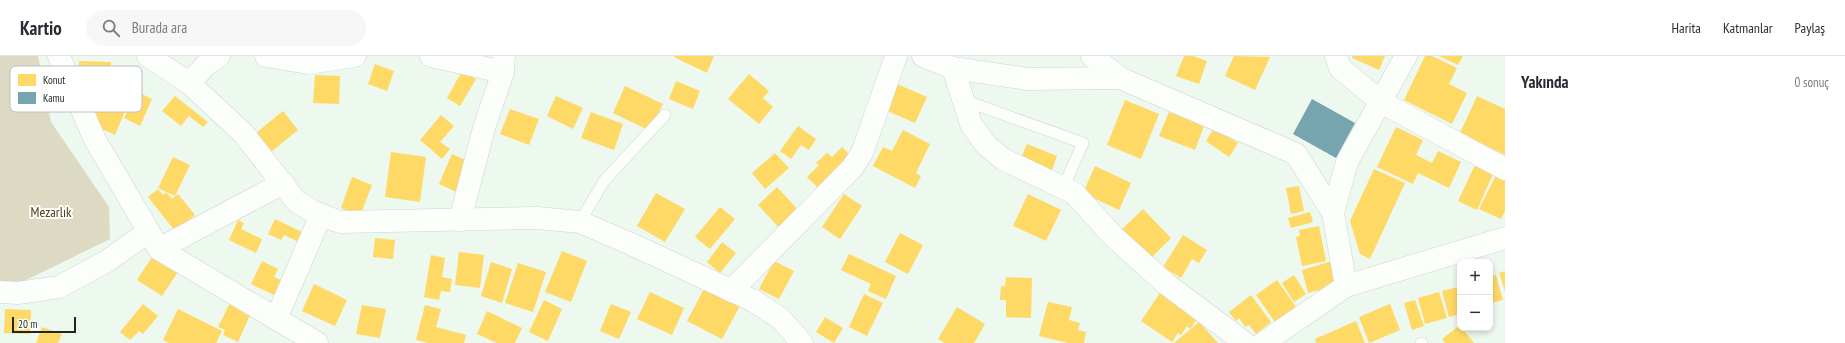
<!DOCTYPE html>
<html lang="tr">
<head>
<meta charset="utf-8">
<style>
  :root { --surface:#fff; --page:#f7f7f7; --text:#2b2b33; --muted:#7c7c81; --line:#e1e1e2 }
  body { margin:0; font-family:"PT Sans Narrow",sans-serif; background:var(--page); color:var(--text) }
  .controls { position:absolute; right:12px; bottom:12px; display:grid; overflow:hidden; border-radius:8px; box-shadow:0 2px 6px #0003 }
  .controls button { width:36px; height:36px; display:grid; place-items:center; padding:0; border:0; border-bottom:1px solid var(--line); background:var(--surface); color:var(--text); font:20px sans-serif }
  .scale { position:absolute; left:12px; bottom:10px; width:64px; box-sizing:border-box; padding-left:4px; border:2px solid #1e261f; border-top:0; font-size:11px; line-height:14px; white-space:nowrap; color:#1e261f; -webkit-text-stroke:3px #fff; paint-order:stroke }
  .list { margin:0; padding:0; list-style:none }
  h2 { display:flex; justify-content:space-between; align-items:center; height:52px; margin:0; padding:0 16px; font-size:17px }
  h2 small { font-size:13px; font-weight:400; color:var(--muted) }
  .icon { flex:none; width:22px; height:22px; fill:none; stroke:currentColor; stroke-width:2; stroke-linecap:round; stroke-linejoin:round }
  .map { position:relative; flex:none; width:1505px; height:287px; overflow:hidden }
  header { display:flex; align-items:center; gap:24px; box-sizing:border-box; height:56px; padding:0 20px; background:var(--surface); border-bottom:1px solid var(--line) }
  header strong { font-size:19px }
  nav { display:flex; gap:22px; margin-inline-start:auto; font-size:14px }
  .search { width:280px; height:36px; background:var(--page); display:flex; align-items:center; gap:10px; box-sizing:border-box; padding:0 14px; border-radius:22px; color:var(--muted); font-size:15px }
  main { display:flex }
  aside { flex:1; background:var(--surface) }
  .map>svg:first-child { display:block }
</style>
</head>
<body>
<header>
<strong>Kartio</strong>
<div class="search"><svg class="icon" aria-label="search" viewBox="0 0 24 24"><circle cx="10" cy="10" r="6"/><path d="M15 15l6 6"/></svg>Burada ara</div>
<nav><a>Harita</a><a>Katmanlar</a><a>Paylaş</a></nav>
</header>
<main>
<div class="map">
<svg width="1505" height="287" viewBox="0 0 1505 287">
  <rect width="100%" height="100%" fill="#edf8ee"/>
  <path fill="#dddac4" d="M0 0H38L51 66 109 151 110 183 18 228 0 227Z"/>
  <g fill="#ffd966">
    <path d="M674 0H714L707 17 674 1Z"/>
    <path d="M1184 0H1193L1207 5 1199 28 1176 20Z"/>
    <path d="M1234 0 1270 1 1255 34 1225 20Z"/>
    <path d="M1352 0H1385L1379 14 1352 2Z"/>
    <path d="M1425 0H1432L1457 12 1449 28 1467 37 1452 68 1404 44Z"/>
    <path d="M1439 0H1463L1458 9Z"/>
    <path d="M79 5 111 6 110 34 78 33Z"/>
    <path d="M375 8 394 15 387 35 368 28Z"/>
    <path d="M462 15 476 23 460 50 447 42Z"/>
    <path d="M749 18 769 35 763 42 773 51 759 68 728 43Z"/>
    <path d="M315 19 340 20 339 48 313 47Z"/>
    <path d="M676 25 700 35 693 53 669 43Z"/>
    <path d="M119 27 152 43 140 70 124 62 129 52 111 44Z"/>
    <path d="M897 28 927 41 915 67 885 54Z"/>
    <path d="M625 30 663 48 650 75 613 57Z"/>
    <path d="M175 40 208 66 203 71 189 60 181 70 162 55Z"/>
    <path d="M556 40 583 52 573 73 547 60Z"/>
    <path d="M1477 40 1505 53V99L1460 77Z"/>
    <path d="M101 42 126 53 115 79 89 67Z"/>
    <path d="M1125 44 1159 58 1141 103 1107 89Z"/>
    <path d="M510 53 539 63 529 89 500 78Z"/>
    <path d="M283 55 298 74 271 96 256 77Z"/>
    <path d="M591 56 623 68 614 94 581 82Z"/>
    <path d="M1169 56 1204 70 1195 94 1159 80Z"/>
    <path d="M441 59 454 70 440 86 450 93 442 103 420 84Z"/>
    <path d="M798 70 816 83 809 94 801 89 791 103 780 95Z"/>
    <path d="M1396 71 1423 84 1416 99 1432 107 1438 95 1461 106 1449 132 1418 117 1413 128 1377 111Z"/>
    <path d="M1214 72 1238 87 1229 101 1206 85Z"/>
    <path d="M903 74 930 88 916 117 921 120 915 132 873 110 883 91 892 95Z"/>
    <path d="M1027 88 1057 100 1050 120 1019 107Z"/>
    <path d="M842 91 855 104 823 137 807 121 819 109 816 107 827 97 832 101Z"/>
    <path d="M391 96 426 101 420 146 385 141Z"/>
    <path d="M775 97 789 112 765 133 752 117Z"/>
    <path d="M452 98 474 108 461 138 439 128Z"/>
    <path d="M173 101 190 109 175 140 158 132Z"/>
    <path d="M1475 109 1493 118 1477 154 1458 145Z"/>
    <path d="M1095 110 1131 127 1119 154 1083 137Z"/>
    <path d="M1374 113 1405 127 1370 203 1360 198 1350 165Z"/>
    <path d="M1496 119 1505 123V155L1501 163 1479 153Z"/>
    <path d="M352 121 372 129 360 160 341 152Z"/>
    <path d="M1299 130 1304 155 1291 158 1286 132Z"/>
    <path d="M777 131 802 158 783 176 758 149Z"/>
    <path d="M158 133 163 139 166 136 172 143 178 138 195 159 175 175 148 141Z"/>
    <path d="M656 137 685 153 665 186 637 170Z"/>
    <path d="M844 138 862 150 840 183 822 171Z"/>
    <path d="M1028 138 1061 154 1046 185 1013 170Z"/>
    <path d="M720 151 735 163 710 193 695 181Z"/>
    <path d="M1143 153 1171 182 1149 204 1120 175Z"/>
    <path d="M1310 156 1313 166 1291 172 1288 162Z"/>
    <path d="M275 163 306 178 301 187 284 179 281 184 268 178Z"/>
    <path d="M238 164 244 167 241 173 262 183 256 197 229 184Z"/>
    <path d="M1319 170 1326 205 1302 210 1296 181 1300 180 1299 174Z"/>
    <path d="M900 177 923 189 908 218 885 206Z"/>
    <path d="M1183 179 1207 194 1199 207 1192 203 1181 222 1163 211Z"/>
    <path d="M375 182 395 184 393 203 373 201Z"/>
    <path d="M722 186 736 197 720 217 707 206Z"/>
    <path d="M156 195 181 211 162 240 137 224Z"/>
    <path d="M562 195 587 205 571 246 545 236Z"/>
    <path d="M459 196 484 199 480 232 455 229Z"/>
    <path d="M849 198 896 220 886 243 868 235 871 228 841 214Z"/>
    <path d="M431 199 445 202 442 221 452 223 450 236 441 235 439 244 424 241Z"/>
    <path d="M262 205 278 213 274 221 285 226 278 241 251 228Z"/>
    <path d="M774 205 794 215 779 243 759 233Z"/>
    <path d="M1332 205 1338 229 1308 237 1302 214Z"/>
    <path d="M491 206 512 213 502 247 481 240Z"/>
    <path d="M518 207 546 216 533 256 505 247Z"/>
    <path d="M1505 215V235L1499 217Z"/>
    <path d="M1294 219 1306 238 1294 246 1282 227Z"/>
    <path d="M1496 219 1503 244 1490 247V220Z"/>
    <path d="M1006 221 1032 222 1031 262 1006 261V244H1000L1001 230H1005Z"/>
    <path d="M1277 224 1296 251 1275 266 1256 239Z"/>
    <path d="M314 228 347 244 335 270 302 255Z"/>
    <path d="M705 231 740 250 722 283 687 265Z"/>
    <path d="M1458 231 1460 240V258L1449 261 1442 235Z"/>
    <path d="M650 236 684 252 672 279 637 263Z"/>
    <path d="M1439 236 1447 262 1425 268 1418 242Z"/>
    <path d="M1160 237 1197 263 1190 273 1187 270 1181 279 1178 277 1172 286 1141 265Z"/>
    <path d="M864 238 883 247 867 280 849 271Z"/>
    <path d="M1251 239 1271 266 1256 278 1249 269 1245 271 1239 262 1236 265 1229 256Z"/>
    <path d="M544 244 562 253 548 285 529 276Z"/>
    <path d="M1415 244 1424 270 1412 274 1404 247Z"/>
    <path d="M1048 246 1072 251 1069 264 1080 267 1078 274 1086 276 1084 287H1068L1039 280Z"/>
    <path d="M230 247 251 257 238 286 223 279 225 274 218 271Z"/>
    <path d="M143 248 158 260 143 278 139 275 130 284 120 276Z"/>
    <path d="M611 248 631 256 619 283 600 275Z"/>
    <path d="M1390 248 1400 274 1369 287 1359 261Z"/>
    <path d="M362 249 386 253 380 282 356 278Z"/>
    <path d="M425 249 441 253 436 271 466 279 464 287H428L416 284Z"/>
    <path d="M957 251 985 268 974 287H945L938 283Z"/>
    <path d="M5 253 31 254 30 278 4 277Z"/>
    <path d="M178 253 222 275 216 287H169L163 284Z"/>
    <path d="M487 255 522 272 515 287H497L477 278Z"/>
    <path d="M825 261 843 272 834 287 816 276Z"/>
    <path d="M1356 265 1365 287H1316L1315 283Z"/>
    <path d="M1199 266 1218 287H1174Z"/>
    <path d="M1460 269V272H1462L1474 287H1445L1442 283Z"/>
    <path d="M42 271 62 278 58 287H36Z"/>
  </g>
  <path fill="#76a5af" d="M1312 43 1355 67 1336 102 1293 78Z"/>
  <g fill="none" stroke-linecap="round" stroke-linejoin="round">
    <defs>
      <g id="lane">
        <path d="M963 44 1083 87 1063 132"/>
        <path d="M580 166 604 125 665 59"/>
        <path d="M1421 287H1422"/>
      </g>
      <g id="street">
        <path d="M59 0 94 82 159 193 317 287"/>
        <path d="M148 0 189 27 243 77 296 145 314 156 340 166 537 162 580 166 631 188 754 245 781 263 802 287"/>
        <path d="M266 0 308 7 355 0"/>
        <path d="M431 0 503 16"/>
        <path d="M923 0 953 12 1028 23 1120 22"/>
        <path d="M1092 0 1120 22 1296 98 1333 157"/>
        <path d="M1336 0 1340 12 1381 46 1505 113"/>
        <path d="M953 12 971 68 986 89 1003 103 1074 137 1114 181 1165 227 1245 287"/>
        <path d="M189 27 207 8 219 0"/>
        <path d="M460 164 484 72 503 16 504 0"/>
        <path d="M159 193 283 127"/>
        <path d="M1346 230 1333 157 1347 106 1406 0"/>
        <path d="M731 235 852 112 862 97 896 0"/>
        <path d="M0 236 18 237 59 231 107 205 148 176"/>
        <path d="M276 263 321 159"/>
        <path d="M1263 287 1346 230 1505 182"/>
      </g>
    </defs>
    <use href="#lane" stroke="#cdd5ce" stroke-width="12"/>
    <use href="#street" stroke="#cdd5ce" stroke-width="23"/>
    <use href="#lane" stroke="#fcfefc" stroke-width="11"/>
    <use href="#street" stroke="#fcfefc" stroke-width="22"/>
  </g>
  <g text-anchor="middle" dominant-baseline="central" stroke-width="4" stroke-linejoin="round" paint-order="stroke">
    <g font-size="14" fill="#514012" stroke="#fff">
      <text x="51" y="156">Mezarlık</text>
    </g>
  </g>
  <rect x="10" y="10" width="132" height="46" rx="6" fill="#fff" stroke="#bcbebc" stroke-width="1"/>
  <rect x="18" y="18" width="18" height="12" fill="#ffd966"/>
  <rect x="18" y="36" width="18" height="12" fill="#76a5af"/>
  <g font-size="11" fill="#1e261f">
    <text x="43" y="28">Konut</text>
    <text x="43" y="46">Kamu</text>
  </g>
</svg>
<div class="controls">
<button>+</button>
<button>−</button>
</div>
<div class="scale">20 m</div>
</div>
<aside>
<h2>Yakında<small>0 sonuç</small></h2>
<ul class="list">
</ul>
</aside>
</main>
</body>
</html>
